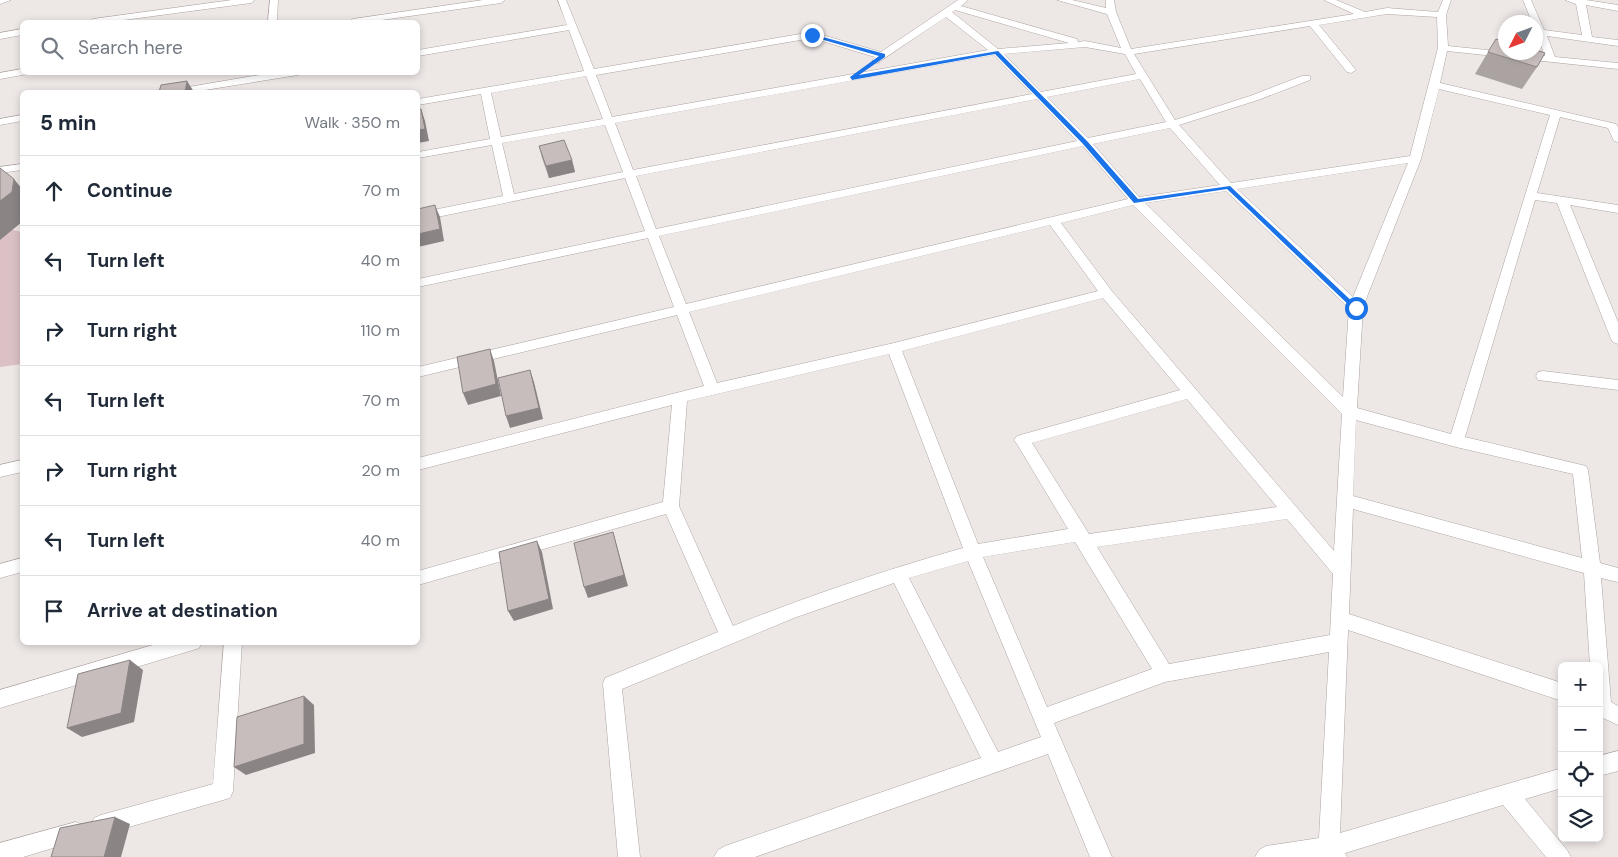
<!DOCTYPE html>
<html lang="en">
<head>
<meta charset="utf-8">
<style>
  :root { --surface:#fff; --page:#f2f2f3; --text:#1f2937; --muted:#747a83; --line:#e0e1e3 }
  body { margin:0; font-family:"DM Sans",sans-serif; background:var(--page); color:var(--text) }
  .controls { position:absolute; right:15px; bottom:15px; display:grid; overflow:hidden; border-radius:8px; box-shadow:0 2px 8px #0003 }
  .controls button { width:45px; height:45px; display:grid; place-items:center; padding:0; border:0; border-bottom:1px solid var(--line); background:var(--surface); color:var(--text); font:25px sans-serif }
  .compass { position:absolute; left:1498px; top:15px; width:45px; height:45px; border-radius:50%; background:var(--surface); box-shadow:0 2px 8px #0003; rotate:228deg }
  .stop { position:absolute; width:15px; height:15px; margin:-11px; border:4px solid #1a73e8; border-radius:50%; background:#fff }
  .stop.end { background:#1a73e8; border-color:#fff; box-shadow:0 1px 5px #0008 }
  .list { margin:0; padding:0; list-style:none }
  h2 { display:flex; justify-content:space-between; align-items:center; height:65px; margin:0; padding:0 20px; font-size:21px }
  h2 small { font-size:16px; font-weight:400; color:var(--muted) }
  .list li { display:grid; grid-template-columns:32px 1fr auto; gap:15px; align-items:center; box-sizing:border-box; height:70px; padding:0 20px; border-top:1px solid var(--line) }
  .list b { display:block; font-size:19px; white-space:nowrap }
  .list em { font-size:16px; font-style:normal; color:var(--muted) }
  .icon { flex:none; width:28px; height:28px; fill:none; stroke:currentColor; stroke-width:2; stroke-linecap:round; stroke-linejoin:round }
  .map { position:relative; flex:none; width:1618px; height:857px; overflow:hidden }
  .search { position:absolute; background:var(--surface); box-shadow:0 2px 8px #0003; left:20px; top:20px; width:400px; height:55px; display:flex; align-items:center; gap:12px; box-sizing:border-box; padding:0 18px; border-radius:8px; color:var(--muted); font-size:19px }
  .panel { position:absolute; background:var(--surface); box-shadow:0 2px 8px #0003; left:20px; top:90px; width:400px; height:555px; border-radius:8px }
  .map>svg:first-child { display:block }
</style>
</head>
<body>
<div class="map">
<svg width="1618" height="857" viewBox="0 0 1618 857">
  <rect width="100%" height="100%" fill="#ede7e6"/>
  <path fill="#dbc1c5" d="M0 227 22 232V364L0 367Z"/>
  <g fill="none" stroke-linecap="round" stroke-linejoin="round">
    <defs>
      <g id="street">
        <path d="M0 0H11L0 4Z"/>
        <path d="M232 0H255L251 3 109 22H88L93 19Z"/>
        <path d="M270 0H278L277 22H268Z"/>
        <path d="M483 0H505L501 3 368 22H348L353 19Z"/>
        <path d="M558 0H566L594 69 812 32 881 52 958 0H968L961 6 1077 39 1078 42 1085 41 1121 48 1107 14 1057 0H1072L1106 8V0H1114L1116 12 1131 49 1354 14 1324 0H1336L1365 12 1387 8 1438 12 1443 0H1451L1446 15 1448 46 1545 56 1536 32V22H1532L1523 0H1531L1544 30 1582 35 1576 4 1565 0H1586L1618 5V11L1586 5 1592 37 1618 40V46L1547 36 1555 57 1618 63V69L1447 51 1440 83 1616 124 1618 127V142L1614 141 1608 128 1560 117 1537 193 1618 205V213L1570 205 1618 322V344L1613 342 1611 339 1557 203 1535 200 1465 437 1586 466 1588 470 1600 563 1618 568V582L1601 578 1611 702 1618 706V725L1599 716V666H1590L1584 573 1353 509 1349 614 1562 683V701L1348 630 1340 833 1562 768V788L1525 799 1567 850 1571 857H1546L1503 805 1345 853 1347 857H1255L1259 850 1266 846 1319 838 1329 652 1165 682 1054 723 1112 857H1090L1048 754 755 857H714L718 850 725 846 981 758 894 583 794 618 622 689 640 857H618L603 684 605 678 718 632 666 514 418 585V571L663 502 672 405 418 470V458L704 386 677 315 418 377V367L674 307 648 238 418 287V279L645 231 625 178 418 221V213L503 196 492 145 418 158V152L490 139 481 94 418 105V99L584 71 569 30 418 56V50L567 25ZM955 10 1069 43 998 49 952 12ZM1387 14 1437 17 1438 48 1410 156 1231 183 1179 125 1258 100 1310 80V76H1302L1250 96 1175 120 1134 54 1310 26 1347 72 1351 73 1356 70 1319 25ZM946 17 988 50 612 117 596 75 812 38 875 57 872 60 877 63ZM1085 47 1125 54 1136 74 1041 92 1004 54ZM994 55 1032 94 633 170 615 123ZM586 76 603 119 501 137 491 93ZM1140 79 1166 122 1088 138 1047 97ZM1439 89 1550 115 1451 434 1357 408 1363 307 1421 159ZM1037 99 1077 141 656 229 636 176ZM605 125 623 172 514 194 502 143ZM1170 128 1220 185 1139 197 1093 144ZM1083 146 1128 199 686 304 659 236ZM1408 163 1353 297 1237 189ZM1226 191 1349 308 1343 397 1145 203ZM1133 205 1342 414 1334 551 1111 290 1061 223ZM1050 225 1098 291 894 343 717 383 689 312ZM1103 298 1180 390 1017 436 1014 440 1017 444 1068 529 978 544 902 351ZM889 354 963 548C885 570 808 596 733 626L679 506 687 401ZM1187 399 1277 507 1089 534 1032 443ZM1356 420 1456 447 1573 474 1582 558 1353 496ZM1287 519 1333 574 1330 635 1169 664 1097 547ZM1075 542 1152 669 1047 707 983 557ZM968 561 1041 737 998 752 909 578Z"/>
        <path d="M22 29V35L0 39V33Z"/>
        <path d="M22 69V72H29L28 74 0 79V73Z"/>
        <path d="M277 72H303L298 75 193 92H172L177 89Z"/>
        <path d="M22 115V121L0 125V119Z"/>
        <path d="M22 164V170L0 173V167Z"/>
        <path d="M1543 371 1618 380V390L1538 380 1536 376 1538 372Z"/>
        <path d="M22 460V472L0 477V465Z"/>
        <path d="M22 558V572L0 578V564Z"/>
        <path d="M163 642H202L199 648 193 650 0 708V690Z"/>
        <path d="M224 642H242L233 791 230 798 101 835 94 832 91 825 94 818 101 815 213 784Z"/>
        <path d="M1618 751V771L1599 776V756Z"/>
        <path d="M76 822 83 825 86 832 83 839 23 857H0V843Z"/>
      </g>
    </defs>
    <use href="#street" stroke="#aea4a1" stroke-width="1"/>
    <use href="#street" fill="#fff" fill-rule="evenodd"/>
  </g>
  <g fill="#aba3a2">
    <path d="M1488 52 1537 67 1522 89 1475 74Z"/>
    <path d="M539 146 572 160 575 172 549 178 542 158Z"/>
  </g>
  <g fill="#8b8484">
    <path d="M187 81 194 92H185Z"/>
    <path d="M421 109 425 121 429 141 418 143V130Z"/>
    <path d="M572 160 575 172 549 178 546 166Z"/>
    <path d="M14 179 22 189V222L0 240V201Z"/>
    <path d="M435 205 440 217 444 241 418 247V234Z"/>
    <path d="M490 349 494 361 501 396 468 405 463 393Z"/>
    <path d="M530 370 534 382 543 419 510 428 506 416Z"/>
    <path d="M613 532 628 586 588 598 584 587Z"/>
    <path d="M537 541 542 552 553 609 514 621 508 611Z"/>
    <path d="M130 660 143 670 134 722 82 737 67 728Z"/>
    <path d="M304 696 314 705 315 753 246 775 234 767Z"/>
    <path d="M115 817 130 824 121 857H104Z"/>
  </g>
  <g fill="#c7bdbc" stroke="#8b8484">
    <path d="M1496 39 1506 42V52H1536V50L1545 53 1537 67 1488 52Z"/>
    <path d="M187 81 185 92H159L161 85Z"/>
    <path d="M421 109 425 129 418 130V110Z"/>
    <path d="M564 140 572 160 546 166 539 146Z"/>
    <path d="M0 168 14 179 12 192 0 201Z"/>
    <path d="M435 205 440 229 418 234V209Z"/>
    <path d="M490 349 496 384 463 393 457 357Z"/>
    <path d="M530 370 539 408 506 416 498 378Z"/>
    <path d="M613 532 624 575 584 587 574 543Z"/>
    <path d="M537 541 549 599 508 611 499 552Z"/>
    <path d="M130 660 121 713 67 728 78 674Z"/>
    <path d="M304 696V744L234 767 237 717Z"/>
    <path d="M115 817 104 857H51L60 828Z"/>
  </g>
  <path fill="#1a73e8" d="M812 34 885 54V57L859 75 998 51 1087 141 1138 199 1230 186 1359 308 1353 309 1227 189 1134 203 1083 144 995 54 852 80 850 77 879 56 810 36Z"/>
</svg>
<div class="controls">
<button>+</button>
<button>−</button>
<button><svg class="icon" aria-label="locate" viewBox="0 0 24 24"><circle cx="12" cy="12" r="6"/><path d="M12 2v4M12 18v4M2 12h4M18 12h4"/></svg></button>
<button><svg class="icon" aria-label="layers" viewBox="0 0 24 24"><path d="M12 4l9 5-9 5-9-5zM3 14l9 5 9-5"/></svg></button>
</div>
<svg class="compass" viewBox="-18 -18 36 36"><path d="M0-13l5 13h-10z" fill="#e53935"/><path d="M0 13l5-13h-10z" fill="#747a83"/></svg>
<div class="stop" style="left:1356px;top:308px"></div>
<div class="stop end" style="left:812px;top:35px"></div>
<div class="search"><svg class="icon" aria-label="search" viewBox="0 0 24 24"><circle cx="10" cy="10" r="6"/><path d="M15 15l6 6"/></svg>Search here</div>
<section class="panel">
<h2>5 min<small>Walk · 350 m</small></h2>
<ul class="list">
<li><svg class="icon" aria-label="ahead" viewBox="0 0 24 24"><path d="M12 20V5M6 11l6-6 6 6"/></svg><div><b>Continue</b></div><em>70 m</em></li>
<li><svg class="icon" aria-label="left" viewBox="0 0 24 24"><path d="M17 20v-9H6M10 6l-5 5 5 5"/></svg><div><b>Turn left</b></div><em>40 m</em></li>
<li><svg class="icon" aria-label="right" viewBox="0 0 24 24"><path d="M7 20v-9h11M14 6l5 5-5 5"/></svg><div><b>Turn right</b></div><em>110 m</em></li>
<li><svg class="icon" aria-label="left" viewBox="0 0 24 24"><path d="M17 20v-9H6M10 6l-5 5 5 5"/></svg><div><b>Turn left</b></div><em>70 m</em></li>
<li><svg class="icon" aria-label="right" viewBox="0 0 24 24"><path d="M7 20v-9h11M14 6l5 5-5 5"/></svg><div><b>Turn right</b></div><em>20 m</em></li>
<li><svg class="icon" aria-label="left" viewBox="0 0 24 24"><path d="M17 20v-9H6M10 6l-5 5 5 5"/></svg><div><b>Turn left</b></div><em>40 m</em></li>
<li><svg class="icon" aria-label="arrive" viewBox="0 0 24 24"><path d="M6 21V4h12l-3 4 3 4H6"/></svg><div><b>Arrive at destination</b></div></li>
</ul>
</section>
</div>
</body>
</html>
